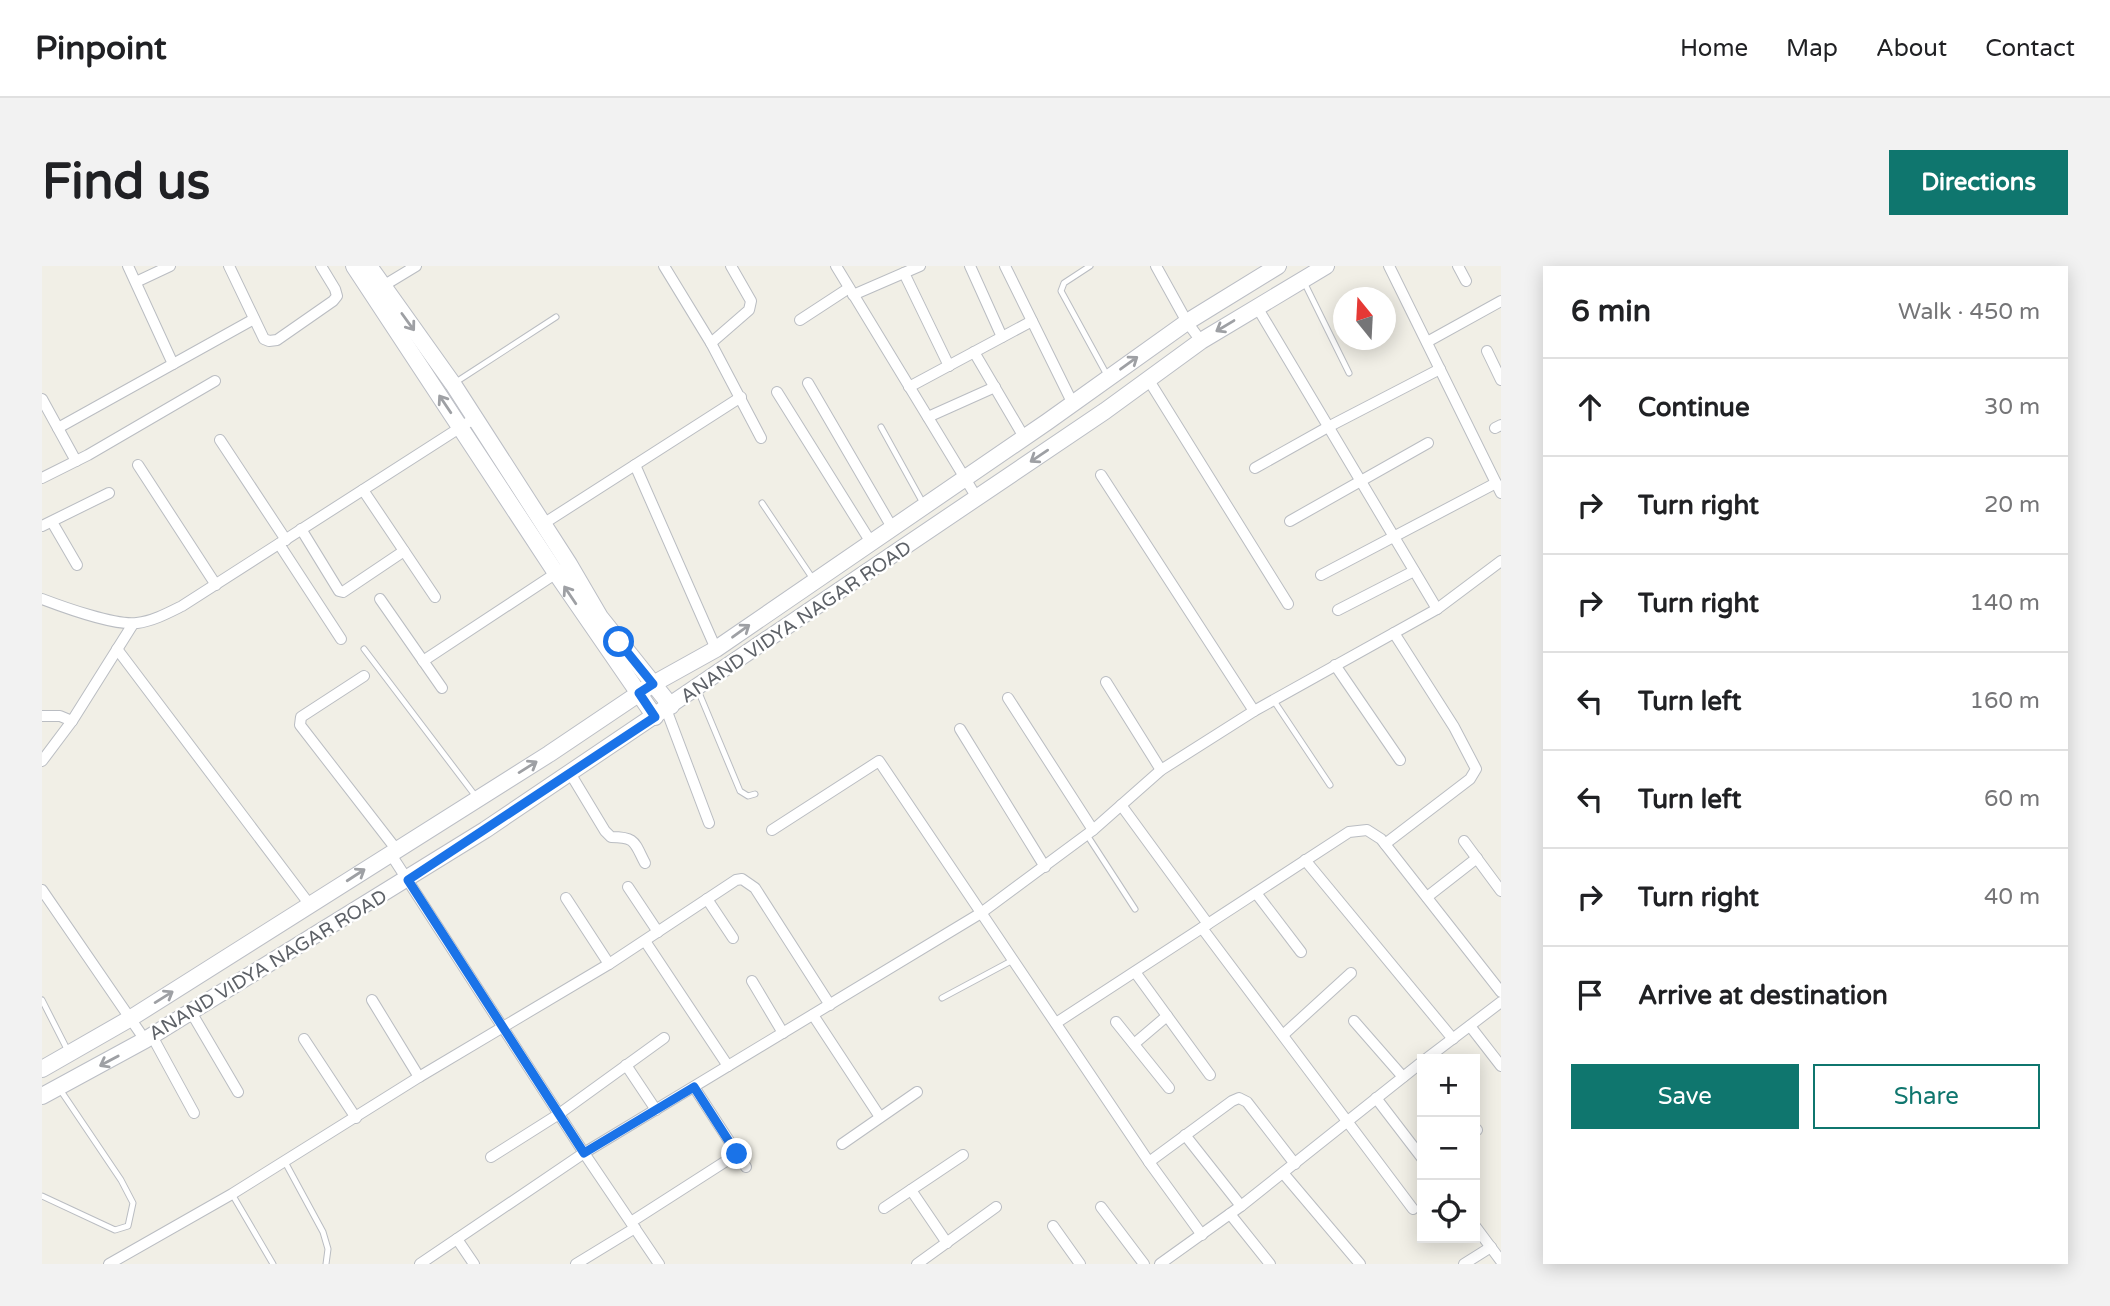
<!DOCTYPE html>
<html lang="en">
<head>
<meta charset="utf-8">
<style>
  :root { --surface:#fff; --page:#f2f2f2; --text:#202124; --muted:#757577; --line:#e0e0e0; --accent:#0f766e }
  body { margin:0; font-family:"Varela Round",sans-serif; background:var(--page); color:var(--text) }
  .controls { position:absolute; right:21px; bottom:21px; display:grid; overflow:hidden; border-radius:0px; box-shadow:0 4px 18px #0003 }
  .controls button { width:63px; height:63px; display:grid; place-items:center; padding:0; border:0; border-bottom:2px solid var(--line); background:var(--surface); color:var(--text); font:35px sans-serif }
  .compass { position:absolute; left:1291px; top:21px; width:63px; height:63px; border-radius:50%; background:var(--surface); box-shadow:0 4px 18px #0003; rotate:342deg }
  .stop { position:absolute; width:21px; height:21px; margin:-16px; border:5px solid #1a73e8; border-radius:50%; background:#fff }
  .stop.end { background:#1a73e8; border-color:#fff; box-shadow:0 2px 7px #0008 }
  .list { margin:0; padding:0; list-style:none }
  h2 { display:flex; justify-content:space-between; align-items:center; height:91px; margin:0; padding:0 28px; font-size:30px }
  h2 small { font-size:23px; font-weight:400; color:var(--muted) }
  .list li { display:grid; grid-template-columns:46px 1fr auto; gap:21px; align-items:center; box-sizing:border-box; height:98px; padding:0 28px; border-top:2px solid var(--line) }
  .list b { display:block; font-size:26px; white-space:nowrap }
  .list em { font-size:23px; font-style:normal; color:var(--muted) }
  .actions { display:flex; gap:14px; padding:21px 28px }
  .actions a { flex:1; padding:16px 0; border:2px solid var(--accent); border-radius:0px; text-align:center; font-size:24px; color:var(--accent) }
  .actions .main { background:var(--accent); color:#fff }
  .icon { flex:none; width:38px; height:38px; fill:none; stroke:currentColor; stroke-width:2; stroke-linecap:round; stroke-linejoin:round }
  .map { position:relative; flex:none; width:1459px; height:998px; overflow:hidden; border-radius:0px }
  header { display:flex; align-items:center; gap:42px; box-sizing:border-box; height:98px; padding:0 35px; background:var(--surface); border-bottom:2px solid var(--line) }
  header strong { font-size:33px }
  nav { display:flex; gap:38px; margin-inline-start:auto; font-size:24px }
  .intro { display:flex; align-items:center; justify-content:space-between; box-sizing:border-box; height:168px; padding:0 42px }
  h1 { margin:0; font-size:49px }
  .button { padding:18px 32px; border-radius:0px; background:var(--accent); color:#fff; font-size:24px; font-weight:700 }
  main { display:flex; gap:42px; padding:0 42px }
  aside { flex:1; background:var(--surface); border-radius:0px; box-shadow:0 4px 18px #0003 }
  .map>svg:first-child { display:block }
</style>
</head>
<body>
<header>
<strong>Pinpoint</strong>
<nav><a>Home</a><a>Map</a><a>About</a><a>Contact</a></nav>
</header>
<div class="intro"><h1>Find us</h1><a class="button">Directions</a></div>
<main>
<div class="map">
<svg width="1459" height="998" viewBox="0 0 1459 998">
  <rect width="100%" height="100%" fill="#f1efe6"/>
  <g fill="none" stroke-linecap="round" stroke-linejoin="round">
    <defs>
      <g id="lane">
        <path d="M1048 0 1022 17 1019 25 1065 109"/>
        <path d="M1262 16 1307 107"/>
        <path d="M414 116 514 51"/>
        <path d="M839 161 881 237"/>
        <path d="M720 237 771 313"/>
        <path d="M322 383 435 532"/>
        <path d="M655 422 698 525 706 530 713 528"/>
        <path d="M1232 435 1288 519"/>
        <path d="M1045 569 1093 643"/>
        <path d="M900 732 971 694"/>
        <path d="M0 734 26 785"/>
        <path d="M243 896 281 966 286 983 284 998"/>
        <path d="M190 928 231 998"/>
        <path d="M0 930 73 964 86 960 91 937 79 914 17 822"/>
      </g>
      <g id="street">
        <path d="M86 0 131 98"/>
        <path d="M187 0 222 73 227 75 235 74 291 35 295 30 293 23 279 0"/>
        <path d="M622 0 669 77 719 172"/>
        <path d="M794 0 935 232"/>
        <path d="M928 0 960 71"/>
        <path d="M963 0 1031 138"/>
        <path d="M1114 0 1145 56 1159 75"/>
        <path d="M1347 0 1459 227"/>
        <path d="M1416 0 1424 15"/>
        <path d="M862 7 907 100"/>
        <path d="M94 16 128 0"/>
        <path d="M341 20 374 0"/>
        <path d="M811 29 878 0"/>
        <path d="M1215 41 1395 343"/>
        <path d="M758 54 807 22"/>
        <path d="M1385 76 1459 35"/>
        <path d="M669 77 707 44 709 35 689 0"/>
        <path d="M1445 85 1459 114"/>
        <path d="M932 86 982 171"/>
        <path d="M1106 113 1246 338"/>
        <path d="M766 117 851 263"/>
        <path d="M867 121 990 55"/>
        <path d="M735 126 830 278"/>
        <path d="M0 133 34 195"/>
        <path d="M886 151 953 121"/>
        <path d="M16 162 212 53"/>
        <path d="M1453 162 1459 159"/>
        <path d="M178 174 244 274"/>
        <path d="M96 199 174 319"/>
        <path d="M593 199 674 383"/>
        <path d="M1213 202 1286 161 1398 103"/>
        <path d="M1059 209 1212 445"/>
        <path d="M0 212 46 189 173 115"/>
        <path d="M321 224 393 331"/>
        <path d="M1248 255 1386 177"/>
        <path d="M10 256 35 299"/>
        <path d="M501 258 699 131"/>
        <path d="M0 260 67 227"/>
        <path d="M259 263 297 325 301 326 362 285"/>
        <path d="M237 278 299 373"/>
        <path d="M1279 309 1454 217"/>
        <path d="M0 333C21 341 74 360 95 357 111 355 126 347 140 340L433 152"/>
        <path d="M338 333 400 422"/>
        <path d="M1296 344 1372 305"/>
        <path d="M75 383 268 639"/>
        <path d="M381 395 519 304"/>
        <path d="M1293 399 1358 494"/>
        <path d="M322 410 259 451 258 459 354 583"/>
        <path d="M1064 416 1119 504"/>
        <path d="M966 432 1051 564"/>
        <path d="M624 443 667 557"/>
        <path d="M0 450H18L30 455"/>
        <path d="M918 463 1003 601"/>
        <path d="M0 495 30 455 91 358"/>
        <path d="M528 507 563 565 569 571C594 571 592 576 603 597"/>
        <path d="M1079 539 1166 658"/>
        <path d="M730 564 837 495 1107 896 1160 969"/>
        <path d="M1422 575 1459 625"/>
        <path d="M1343 578 1428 513 1434 503 1412 461 1352 367"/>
        <path d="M348 587 542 887 617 998"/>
        <path d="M1263 594 1411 773"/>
        <path d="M586 621 616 666"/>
        <path d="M0 624 103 774"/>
        <path d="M1214 627 1259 686"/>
        <path d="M1385 631 1435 592"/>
        <path d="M524 632 567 698"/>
        <path d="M665 633 691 672"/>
        <path d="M1160 662 1371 943"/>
        <path d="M603 675 686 800"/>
        <path d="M1093 706 1168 809"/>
        <path d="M710 715 741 767"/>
        <path d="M330 734 377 811"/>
        <path d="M149 746 196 826"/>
        <path d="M771 749 838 851"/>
        <path d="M1312 755 1361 811"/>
        <path d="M1074 756 1127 822"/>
        <path d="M1014 757 1307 566 1325 564 1339 573 1459 726"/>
        <path d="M1428 760 1459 800"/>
        <path d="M1241 769 1309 707"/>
        <path d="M110 770 152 847"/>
        <path d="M262 773 314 852"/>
        <path d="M1092 778 1125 750"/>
        <path d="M1384 793 1459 736"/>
        <path d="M584 799 614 844"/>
        <path d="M652 821 704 901"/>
        <path d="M1334 832 1380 892"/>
        <path d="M1433 862 1435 864"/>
        <path d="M1143 869 1199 940"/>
        <path d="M800 878 875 826"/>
        <path d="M449 891 517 848 622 772"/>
        <path d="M1107 896 1190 835 1197 832 1205 836 1253 898"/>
        <path d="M1241 907 1318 998"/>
        <path d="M869 924 905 977"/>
        <path d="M1059 941 1102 998"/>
        <path d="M842 942 921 889"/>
        <path d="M1188 948 1228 998"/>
        <path d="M589 956 695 888"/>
        <path d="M1011 960 1038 998"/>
        <path d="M1433 960 1459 995"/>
        <path d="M415 973 432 998"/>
        <path d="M67 998 190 928 377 811 567 698 694 614 700 613 713 622 788 739"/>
        <path d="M378 998 542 887 939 647 1051 564 1119 504 1212 445 1395 343 1459 295"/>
        <path d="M534 998 593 962"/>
        <path d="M875 998 954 941"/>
        <path d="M1118 998 1199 940 1380 796"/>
        <path d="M1422 998 1449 981"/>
      </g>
      <g id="secondary">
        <path d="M312 0 514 307 613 451"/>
        <path d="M327 0 411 118 527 298 558 351 629 440"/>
        <path d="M0 803 89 752 507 488 611 418 674 383 1005 156 1145 56 1236 0"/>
        <path d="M0 830 103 774 443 564 1063 145 1159 75 1284 0"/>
      </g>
    </defs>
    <use href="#lane" stroke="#babdc2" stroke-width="7"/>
    <use href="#street" stroke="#babdc2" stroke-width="12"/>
    <use href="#secondary" stroke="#bbbec5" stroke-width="18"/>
    <use href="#lane" stroke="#fff" stroke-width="5"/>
    <use href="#street" stroke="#fff" stroke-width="10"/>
    <use href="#secondary" stroke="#fff" stroke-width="16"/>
  </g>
  <defs><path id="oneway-shaft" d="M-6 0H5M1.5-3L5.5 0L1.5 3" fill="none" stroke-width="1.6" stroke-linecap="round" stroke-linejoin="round" transform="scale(1.75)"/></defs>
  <g stroke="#9ea0a4">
    <use href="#oneway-shaft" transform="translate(366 56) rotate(54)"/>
    <use href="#oneway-shaft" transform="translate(1183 60) rotate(149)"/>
    <use href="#oneway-shaft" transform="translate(1087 97) rotate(-36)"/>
    <use href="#oneway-shaft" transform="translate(403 138) rotate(-124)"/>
    <use href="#oneway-shaft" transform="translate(997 190) rotate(146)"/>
    <use href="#oneway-shaft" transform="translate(528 329) rotate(-124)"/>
    <use href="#oneway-shaft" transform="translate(699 365) rotate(-36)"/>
    <use href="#oneway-shaft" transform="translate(486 501) rotate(-32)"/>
    <use href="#oneway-shaft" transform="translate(314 609) rotate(-33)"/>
    <use href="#oneway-shaft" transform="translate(122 731) rotate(-32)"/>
    <use href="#oneway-shaft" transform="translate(67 795) rotate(152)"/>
  </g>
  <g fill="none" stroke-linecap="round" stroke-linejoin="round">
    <path stroke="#1a73e8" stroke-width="9" d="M577 376 611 418 597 427 613 451 366 614 542 887 652 821 695 888"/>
  </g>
  <g text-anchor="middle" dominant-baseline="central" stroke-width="5" stroke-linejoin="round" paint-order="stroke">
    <g font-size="19" fill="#5d6167" stroke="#fff">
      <text transform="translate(754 356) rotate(-34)">ANAND VIDYA NAGAR ROAD</text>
      <text transform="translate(226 699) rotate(-31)">ANAND VIDYA NAGAR ROAD</text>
    </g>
  </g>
</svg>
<div class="controls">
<button>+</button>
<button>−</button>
<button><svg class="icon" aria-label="locate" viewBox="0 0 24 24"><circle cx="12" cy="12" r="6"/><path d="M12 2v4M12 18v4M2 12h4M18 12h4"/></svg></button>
</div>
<svg class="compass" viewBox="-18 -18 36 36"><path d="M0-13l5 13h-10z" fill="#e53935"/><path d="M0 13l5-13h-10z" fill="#757577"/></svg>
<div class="stop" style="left:577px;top:376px"></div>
<div class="stop end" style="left:695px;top:888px"></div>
</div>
<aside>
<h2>6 min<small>Walk · 450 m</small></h2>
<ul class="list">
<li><svg class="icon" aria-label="ahead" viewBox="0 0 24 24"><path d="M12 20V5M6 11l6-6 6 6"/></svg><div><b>Continue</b></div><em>30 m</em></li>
<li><svg class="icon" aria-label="right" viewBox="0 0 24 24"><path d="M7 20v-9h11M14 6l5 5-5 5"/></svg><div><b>Turn right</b></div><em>20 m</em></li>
<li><svg class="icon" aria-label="right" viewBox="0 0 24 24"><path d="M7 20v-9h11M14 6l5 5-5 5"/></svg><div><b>Turn right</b></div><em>140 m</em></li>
<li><svg class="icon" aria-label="left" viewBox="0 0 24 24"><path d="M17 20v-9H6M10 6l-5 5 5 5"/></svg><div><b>Turn left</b></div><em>160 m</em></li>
<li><svg class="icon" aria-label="left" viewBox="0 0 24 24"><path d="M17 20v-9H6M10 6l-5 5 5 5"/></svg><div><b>Turn left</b></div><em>60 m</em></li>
<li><svg class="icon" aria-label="right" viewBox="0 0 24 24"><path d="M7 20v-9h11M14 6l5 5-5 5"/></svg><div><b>Turn right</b></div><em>40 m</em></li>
<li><svg class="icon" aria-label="arrive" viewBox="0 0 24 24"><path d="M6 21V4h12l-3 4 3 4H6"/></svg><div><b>Arrive at destination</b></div></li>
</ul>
<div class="actions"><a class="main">Save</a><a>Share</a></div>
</aside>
</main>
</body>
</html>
